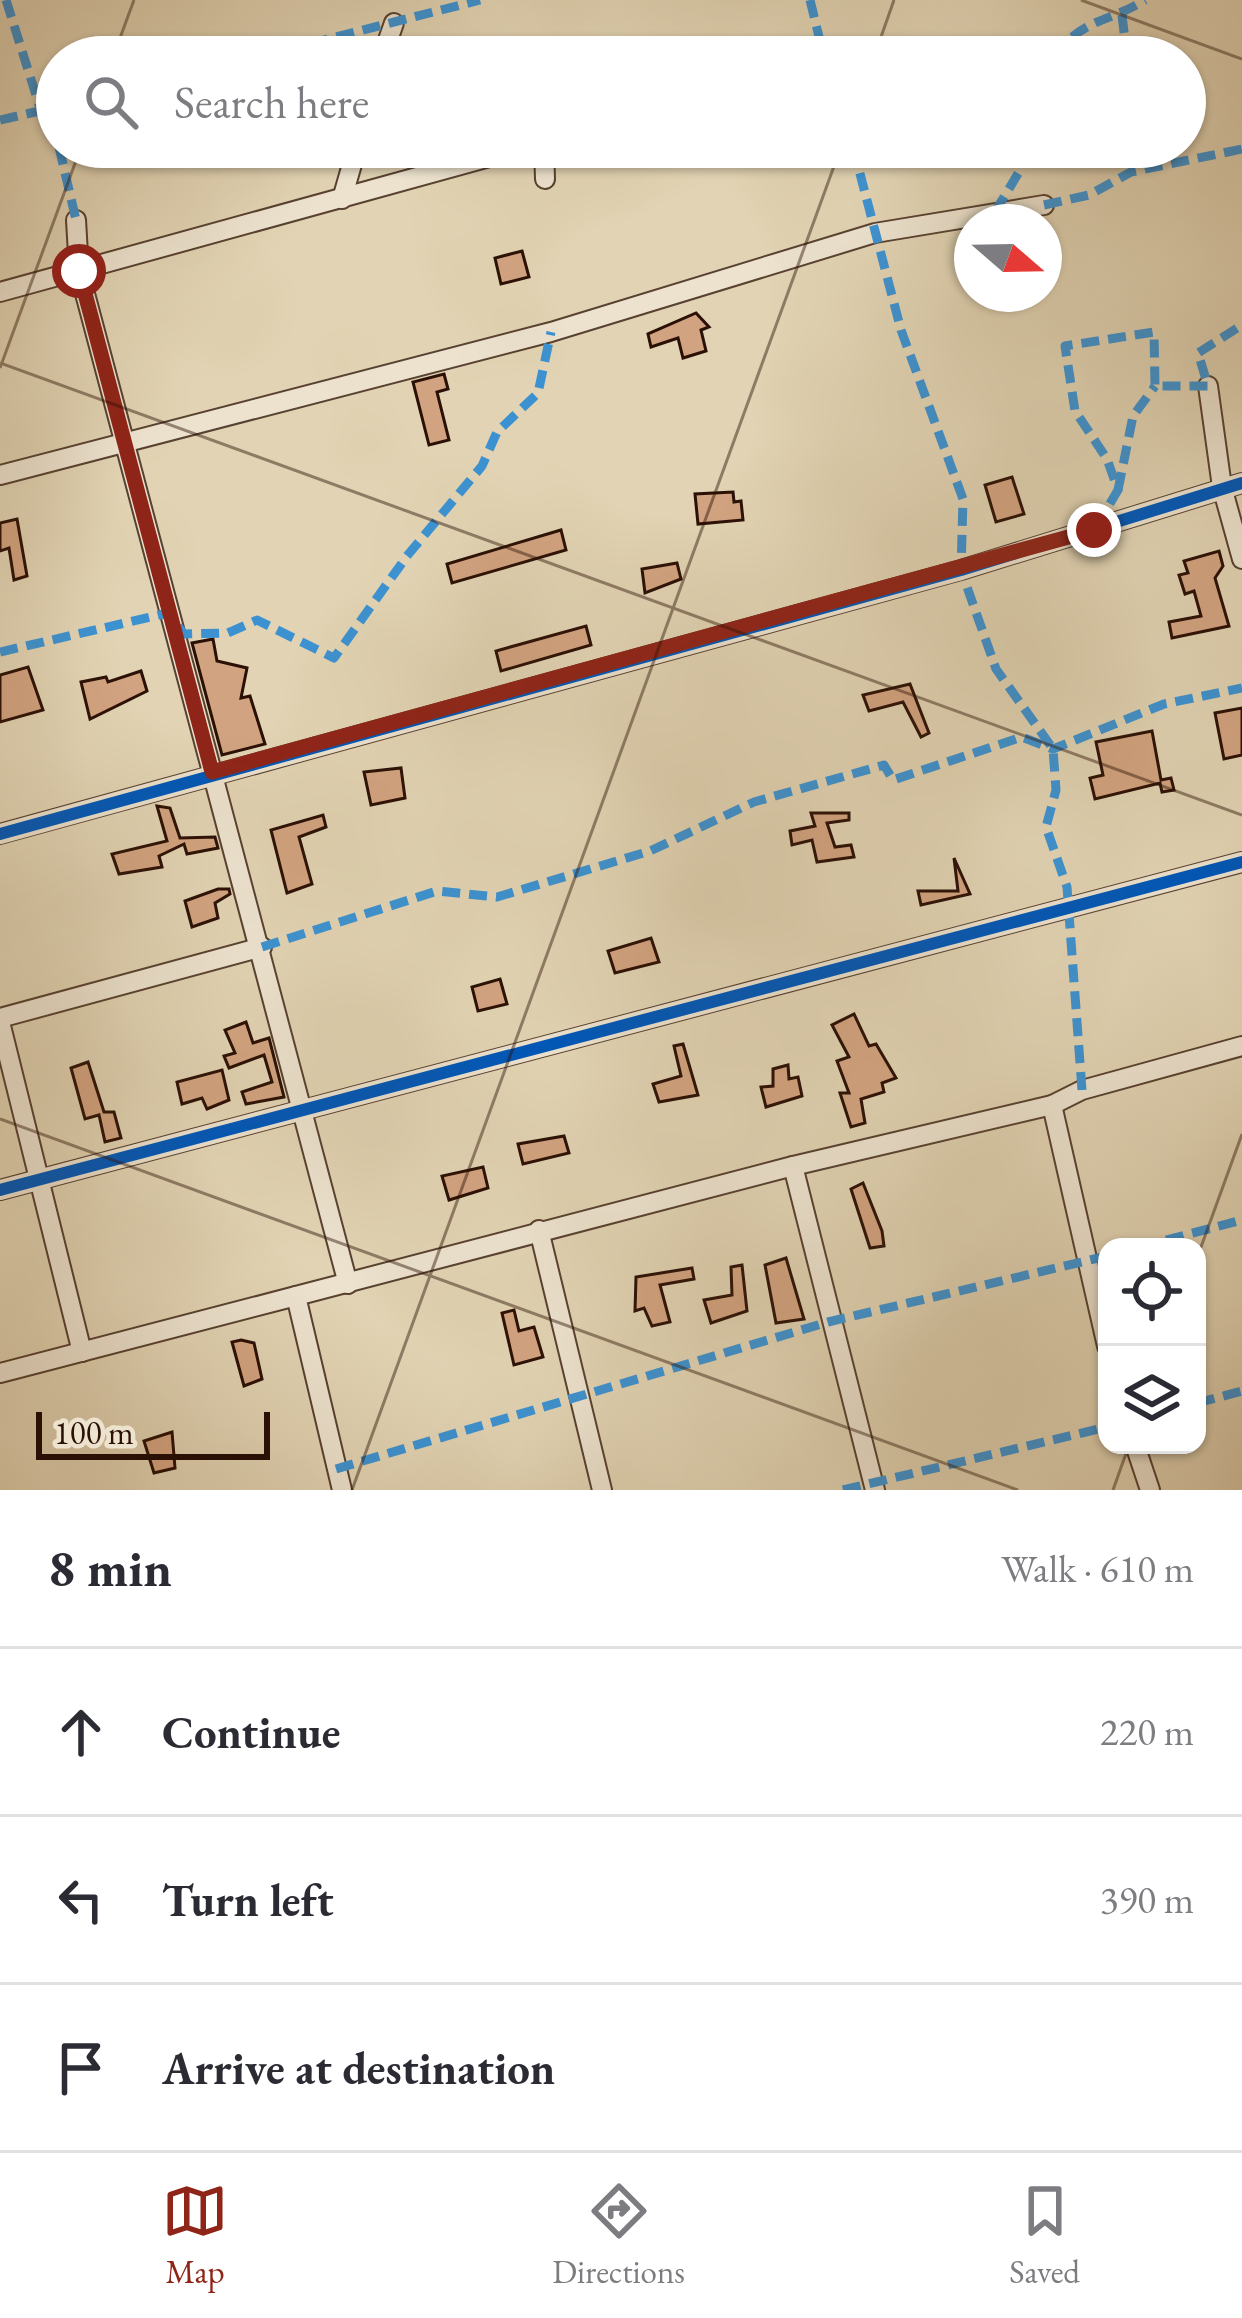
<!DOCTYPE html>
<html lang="en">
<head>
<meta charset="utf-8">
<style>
  :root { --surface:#fff; --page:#f7f7f7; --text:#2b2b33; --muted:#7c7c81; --line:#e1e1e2; --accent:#8f2418 }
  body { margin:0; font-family:"EB Garamond",serif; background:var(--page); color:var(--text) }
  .controls { position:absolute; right:36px; bottom:36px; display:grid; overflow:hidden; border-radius:24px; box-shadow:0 3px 9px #0004 }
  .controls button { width:108px; height:108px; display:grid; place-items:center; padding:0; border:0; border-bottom:3px solid var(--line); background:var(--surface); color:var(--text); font:60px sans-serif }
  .compass { position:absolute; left:954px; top:204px; width:108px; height:108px; border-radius:50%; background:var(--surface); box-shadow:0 3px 9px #0004; rotate:110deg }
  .scale { position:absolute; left:36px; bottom:30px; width:234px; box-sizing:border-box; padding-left:12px; border:6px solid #2b1005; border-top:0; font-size:33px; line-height:42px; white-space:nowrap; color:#2b1005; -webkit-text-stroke:9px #ece2ce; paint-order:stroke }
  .stop { position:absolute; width:36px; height:36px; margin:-27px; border:9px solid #8f2418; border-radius:50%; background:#fff }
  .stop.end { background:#8f2418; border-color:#fff; box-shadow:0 3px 12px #0008 }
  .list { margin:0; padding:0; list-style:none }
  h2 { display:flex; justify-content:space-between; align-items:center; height:156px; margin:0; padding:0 48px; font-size:51px }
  h2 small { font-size:39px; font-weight:400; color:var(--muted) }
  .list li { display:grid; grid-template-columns:78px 1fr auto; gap:36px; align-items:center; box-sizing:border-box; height:168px; padding:0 48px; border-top:3px solid var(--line) }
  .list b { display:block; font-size:45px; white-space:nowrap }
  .list em { font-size:39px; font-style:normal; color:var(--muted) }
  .icon { flex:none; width:66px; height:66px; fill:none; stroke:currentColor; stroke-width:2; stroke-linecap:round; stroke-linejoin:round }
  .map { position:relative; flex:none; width:1242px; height:1490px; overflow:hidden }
  .search { position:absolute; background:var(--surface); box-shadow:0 3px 9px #0004; left:36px; right:36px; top:36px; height:132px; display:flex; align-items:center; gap:30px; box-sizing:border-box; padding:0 42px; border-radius:66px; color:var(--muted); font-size:45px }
  .sheet { height:660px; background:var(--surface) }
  nav { display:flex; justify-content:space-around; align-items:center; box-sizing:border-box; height:168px; border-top:3px solid var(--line); background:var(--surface); font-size:33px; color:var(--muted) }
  nav a { display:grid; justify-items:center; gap:6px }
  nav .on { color:var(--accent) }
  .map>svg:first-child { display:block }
</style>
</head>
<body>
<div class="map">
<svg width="1242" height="1490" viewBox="0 0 1242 1490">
  <rect width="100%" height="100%" fill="#e1d3b3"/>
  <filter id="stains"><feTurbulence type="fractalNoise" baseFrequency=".00167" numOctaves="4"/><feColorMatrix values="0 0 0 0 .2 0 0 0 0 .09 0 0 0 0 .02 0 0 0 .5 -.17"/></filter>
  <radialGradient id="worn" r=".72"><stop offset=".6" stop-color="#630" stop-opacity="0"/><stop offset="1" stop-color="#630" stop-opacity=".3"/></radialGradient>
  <g fill="#d2a380" stroke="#2b1005" stroke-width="3">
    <path d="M522 251 529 277 501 284 495 258Z"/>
    <path d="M696 313 709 327 701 330 706 351 683 358 678 338 651 347 648 334Z"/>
    <path d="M444 374 448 389 437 392 449 440 429 445 413 382Z"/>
    <path d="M1012 477 1024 514 996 522 985 485Z"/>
    <path d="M733 492 734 502 741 501 743 520 698 524 695 494Z"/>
    <path d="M17 519 27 576 14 580 9 548 0 551V523Z"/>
    <path d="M561 530 566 550 452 583 447 564Z"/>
    <path d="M1219 551 1223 566 1215 578 1229 626 1172 638 1169 622 1201 616 1194 591 1185 594 1179 575 1188 573 1184 561Z"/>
    <path d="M677 563 681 579 645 593 642 569Z"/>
    <path d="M586 626 591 645 501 671 496 651Z"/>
    <path d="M213 639 217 661 247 668 241 698 250 696 265 744 222 755 192 643Z"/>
    <path d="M28 667 43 710 0 722V675Z"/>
    <path d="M141 671 147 691 90 719 81 682 106 677 108 682Z"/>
    <path d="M910 684 929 733 921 737 903 702 869 711 863 695Z"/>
    <path d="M1242 708V755L1224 759 1215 713Z"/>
    <path d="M1152 731 1161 780 1171 778 1174 790 1162 792 1160 783 1095 799 1090 778 1103 775 1096 742Z"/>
    <path d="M401 768 405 798 371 805 364 772Z"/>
    <path d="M157 806 170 808 180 838 215 837 218 848 187 854 184 844 159 856 162 867 119 874 112 854 167 841Z"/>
    <path d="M811 813H849V820L827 823 835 847 851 845 854 857 817 862 812 840 792 845 790 831 815 826Z"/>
    <path d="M323 815 326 827 299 837 312 884 287 893 271 830Z"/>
    <path d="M954 858 970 894 921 905 918 891H958Z"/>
    <path d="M218 889H229L230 894 215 903 218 918 192 927 185 901Z"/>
    <path d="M651 938 659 962 615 973 608 951Z"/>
    <path d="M500 979 507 1004 478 1011 472 987Z"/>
    <path d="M854 1014 869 1046 876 1044 896 1078 882 1083 884 1092 861 1099 865 1123 851 1127 840 1093H849L837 1061 849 1057 832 1025Z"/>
    <path d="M246 1022 253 1043 269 1038 284 1097 246 1104 242 1092 272 1082 264 1055 229 1068 224 1056 235 1053 225 1030Z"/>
    <path d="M683 1044 698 1095 659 1102 653 1084 681 1076 674 1046Z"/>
    <path d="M88 1062 104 1112H114L121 1138 105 1142 99 1115 85 1119 71 1068Z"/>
    <path d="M788 1065 789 1079 798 1077 802 1096 766 1107 761 1087 773 1086V1069Z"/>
    <path d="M222 1070 229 1100 207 1109 202 1098 182 1104 177 1082Z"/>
    <path d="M564 1136 569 1153 523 1164 518 1144Z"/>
    <path d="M483 1167 488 1188 449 1200 442 1176Z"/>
    <path d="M863 1183 882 1231 884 1246 870 1248 851 1189Z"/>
    <path d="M786 1258 804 1319 776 1323 765 1265Z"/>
    <path d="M742 1265 747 1311 711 1323 704 1300 732 1295 731 1267Z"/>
    <path d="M692 1268 694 1279 660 1285 670 1322 652 1326 644 1308 635 1311 636 1277Z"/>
    <path d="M514 1310 519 1331 534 1327 543 1357 514 1365 502 1313Z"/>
    <path d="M241 1340 254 1343 262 1379 244 1386 232 1342Z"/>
    <path d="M172 1432 175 1468 154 1473 144 1441Z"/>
  </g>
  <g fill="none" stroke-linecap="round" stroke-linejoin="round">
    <defs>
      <g id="street">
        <path d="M382 57 394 23"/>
        <path d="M544 147 545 179"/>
        <path d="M342 199 357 147"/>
        <path d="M76 220 79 271 348 1284"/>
        <path d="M0 292 526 147"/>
        <path d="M1208 386 1222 487 1242 559"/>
        <path d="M0 475 551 332 875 233 1044 205"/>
        <path d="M0 834 961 570 1242 483"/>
        <path d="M0 1018 262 947"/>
        <path d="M0 1022 82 1352"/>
        <path d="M1052 1105 1107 1346"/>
        <path d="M793 1166 875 1490"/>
        <path d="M0 1190 1242 862"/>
        <path d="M539 1230 602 1490"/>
        <path d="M0 1373 296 1296"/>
        <path d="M1135 1445 1150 1490"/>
        <path d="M342 1490 296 1296 793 1166 1052 1105 1082 1090 1242 1046"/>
      </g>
    </defs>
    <use href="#street" stroke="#584130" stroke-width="22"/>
    <use href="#street" stroke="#ece2ce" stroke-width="18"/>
    <g stroke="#3c92d1" stroke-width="9" stroke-dasharray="18 9" stroke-linecap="butt">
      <path d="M6 0 41 111 57 142"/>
      <path d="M810 0 824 57"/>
      <path d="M1122 15 1127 57"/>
      <path d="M258 57 480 0"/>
      <path d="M1054 57C1082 18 1108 23 1145 0"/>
      <path d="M0 120 57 107"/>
      <path d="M59 147 76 220"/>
      <path d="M853 147 901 330 963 499 961 570 996 669 1053 749 1056 790 1046 827 1067 887 1082 1090"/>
      <path d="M1044 205 1089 195 1131 172 1242 149"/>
      <path d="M995 212 1034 147"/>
      <path d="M1118 490 1133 416 1155 386"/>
      <path d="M1096 527 1118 490 1107 459 1075 411 1065 346 1154 332 1155 386H1208L1198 353 1242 325"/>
      <path d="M0 652 168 613 184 634 228 633 257 620 334 658 407 556 482 466 497 432 538 393 551 332"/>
      <path d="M262 947 437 891 497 897 650 851 754 802 884 765 893 780 1022 737 1053 749 1164 704 1242 688"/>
      <path d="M1140 1247 1242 1220"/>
      <path d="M1197 1403 1242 1391"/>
      <path d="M336 1469 828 1322 1107 1256"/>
      <path d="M843 1490 1107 1427"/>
    </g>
    <defs>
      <g id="cycleway">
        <path d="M0 834 961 570 1242 483"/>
        <path d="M0 1190 1242 862"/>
      </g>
    </defs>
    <use href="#cycleway" stroke="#ece2ce" stroke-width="20"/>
    <use href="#cycleway" stroke="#0057b8" stroke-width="12"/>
  </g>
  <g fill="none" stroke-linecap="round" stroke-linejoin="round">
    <path stroke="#8f2418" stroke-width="15" d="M79 271 212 772 1094 530"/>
  </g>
  <path fill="none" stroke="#2b1005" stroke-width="3" stroke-opacity="0.45" d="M1081 0 1242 59M113 57 134 0M874 57 894 0M0 363 1242 815M0 368 81 147M0 1119 1018 1490M1197 1258 1242 1134M352 1490 841 147M1113 1490 1129 1445"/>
  <rect width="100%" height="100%" filter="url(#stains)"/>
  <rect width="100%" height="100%" fill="url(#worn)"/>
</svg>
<div class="controls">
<button><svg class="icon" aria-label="locate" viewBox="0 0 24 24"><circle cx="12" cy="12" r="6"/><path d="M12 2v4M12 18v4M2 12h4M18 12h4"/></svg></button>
<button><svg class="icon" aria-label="layers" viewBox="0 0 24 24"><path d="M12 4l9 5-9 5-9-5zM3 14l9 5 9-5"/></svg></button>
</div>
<svg class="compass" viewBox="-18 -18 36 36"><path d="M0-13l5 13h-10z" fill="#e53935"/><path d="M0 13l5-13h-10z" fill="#7c7c81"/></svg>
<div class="scale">100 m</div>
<div class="stop" style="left:79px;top:271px"></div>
<div class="stop end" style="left:1094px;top:530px"></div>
<div class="search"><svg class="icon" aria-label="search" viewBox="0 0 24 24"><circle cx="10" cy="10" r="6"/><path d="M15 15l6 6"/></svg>Search here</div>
</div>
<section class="sheet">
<h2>8 min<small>Walk · 610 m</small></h2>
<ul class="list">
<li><svg class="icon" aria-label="ahead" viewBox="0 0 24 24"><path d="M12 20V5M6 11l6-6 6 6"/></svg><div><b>Continue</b></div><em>220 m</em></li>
<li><svg class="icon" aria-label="left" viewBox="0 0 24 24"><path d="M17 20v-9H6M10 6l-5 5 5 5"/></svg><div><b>Turn left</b></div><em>390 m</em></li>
<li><svg class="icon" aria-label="arrive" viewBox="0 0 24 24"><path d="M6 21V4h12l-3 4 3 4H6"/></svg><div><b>Arrive at destination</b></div></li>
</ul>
</section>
<nav>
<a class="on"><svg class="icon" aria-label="map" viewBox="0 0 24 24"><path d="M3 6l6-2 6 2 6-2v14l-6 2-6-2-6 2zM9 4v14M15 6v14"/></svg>Map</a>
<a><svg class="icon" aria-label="directions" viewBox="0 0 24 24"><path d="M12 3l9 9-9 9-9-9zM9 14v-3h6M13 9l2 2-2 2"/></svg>Directions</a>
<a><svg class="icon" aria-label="saved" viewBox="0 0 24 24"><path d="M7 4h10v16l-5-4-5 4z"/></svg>Saved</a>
</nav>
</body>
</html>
